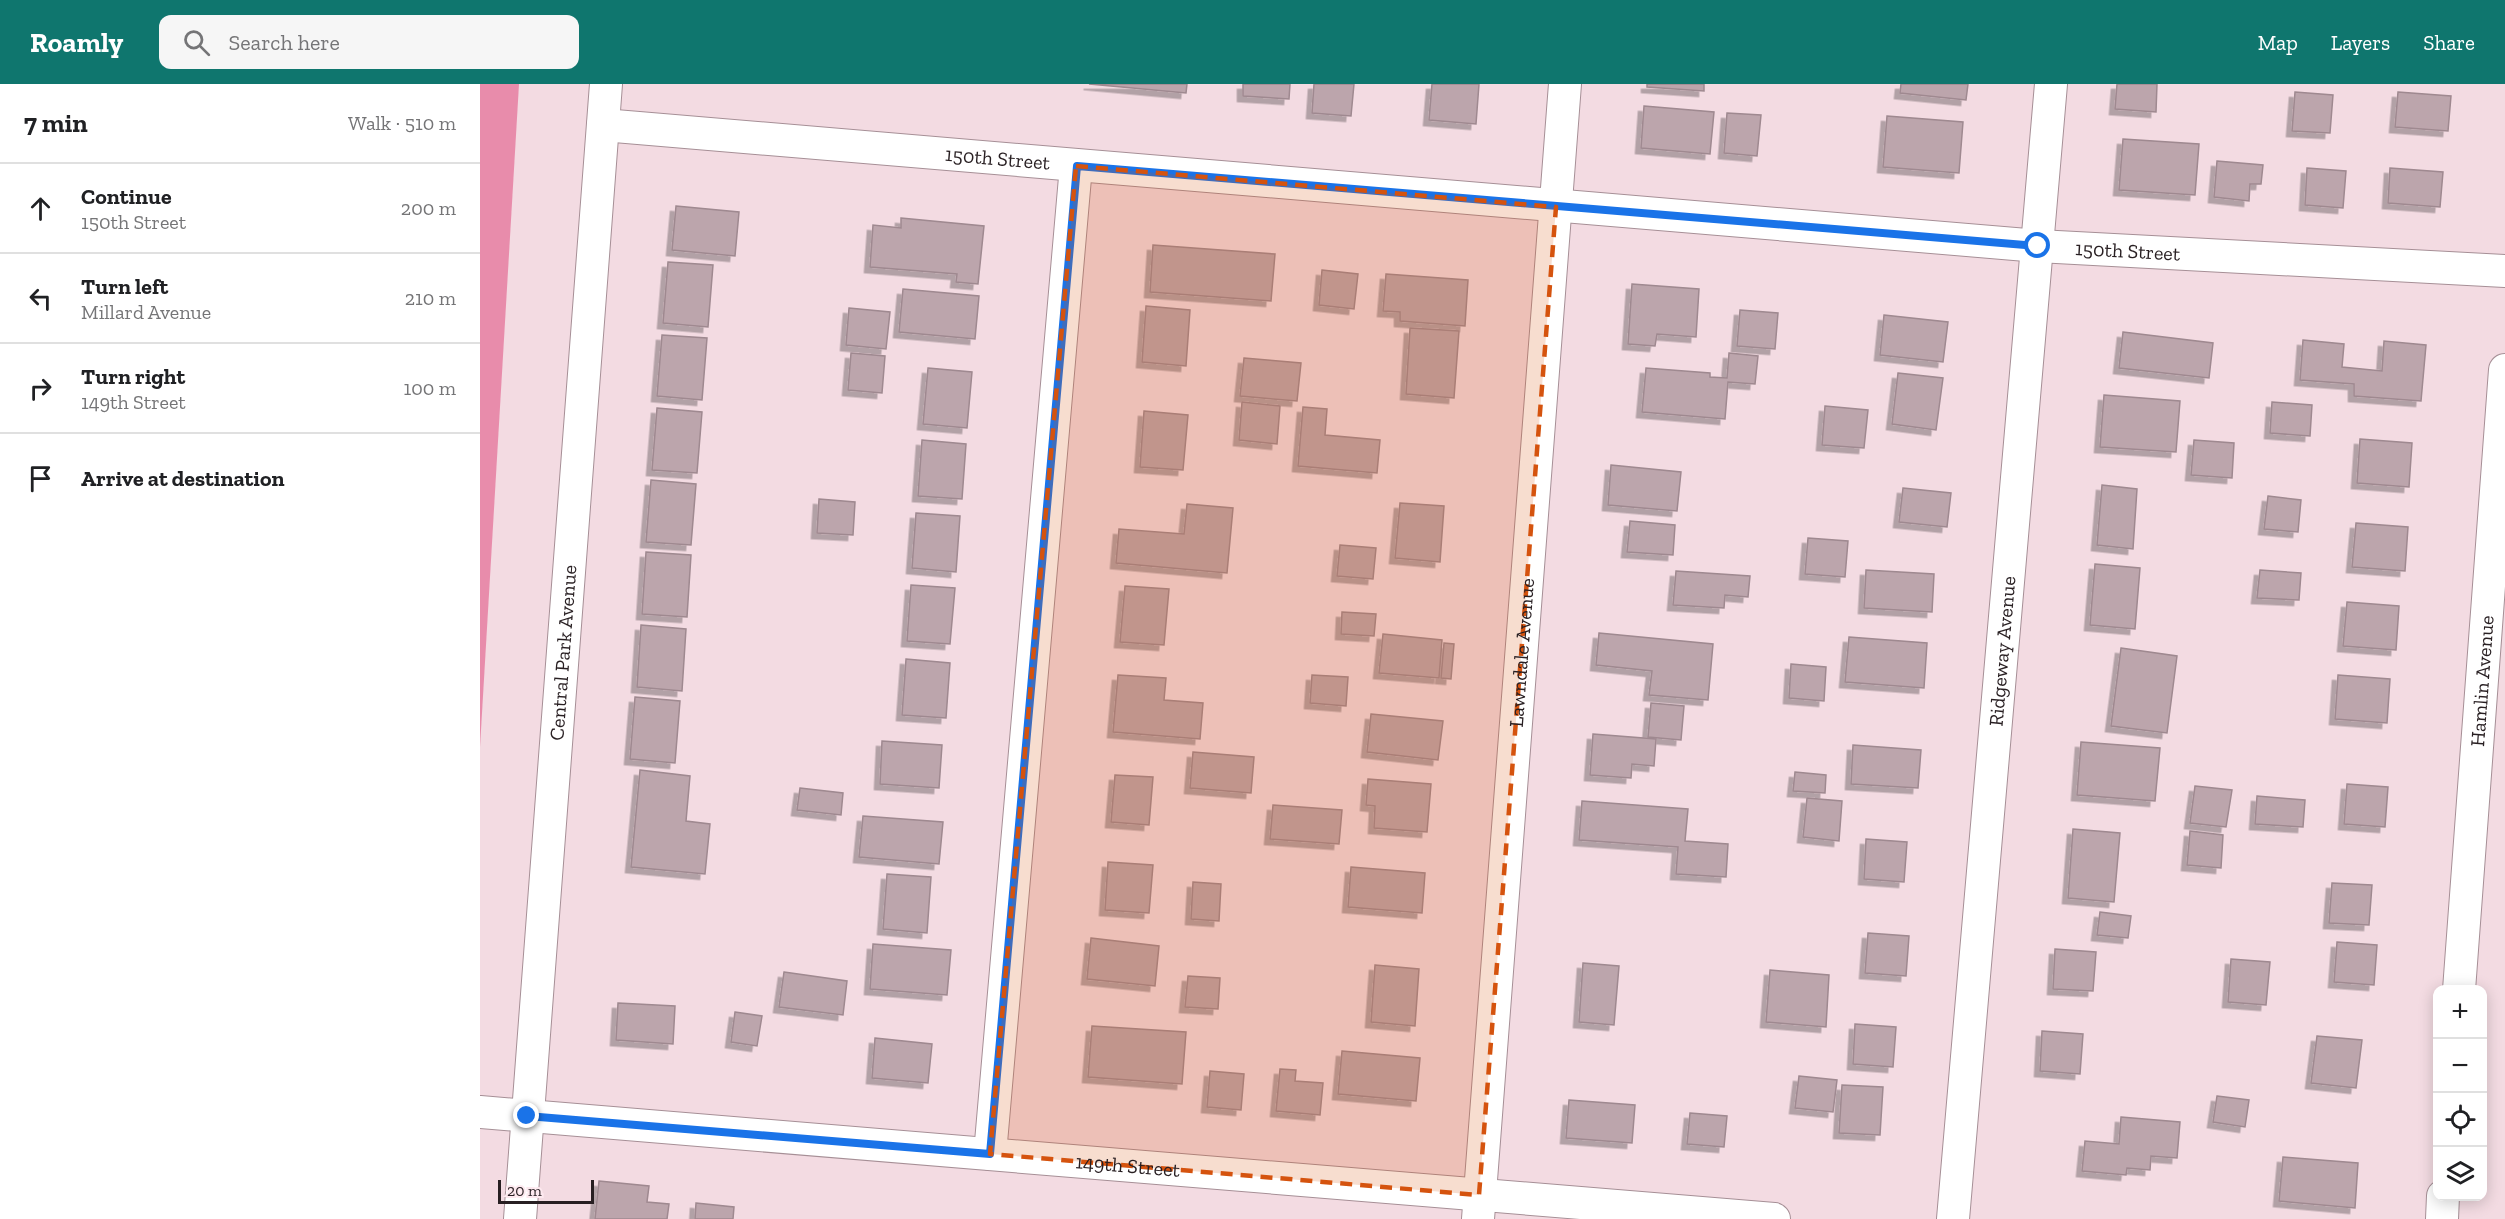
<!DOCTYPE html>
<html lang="en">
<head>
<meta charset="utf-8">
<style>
  :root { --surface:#fff; --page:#f6f6f6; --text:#202124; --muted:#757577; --line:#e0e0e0; --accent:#0f766e }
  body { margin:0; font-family:"Zilla Slab",serif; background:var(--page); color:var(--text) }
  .controls { position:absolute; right:18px; bottom:18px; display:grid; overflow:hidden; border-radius:12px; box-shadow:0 3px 15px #0003 }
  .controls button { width:54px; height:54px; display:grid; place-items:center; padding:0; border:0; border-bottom:2px solid var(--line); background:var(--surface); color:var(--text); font:30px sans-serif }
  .scale { position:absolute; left:18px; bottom:15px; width:96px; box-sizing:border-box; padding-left:6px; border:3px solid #281f22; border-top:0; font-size:16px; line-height:21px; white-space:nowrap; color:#281f22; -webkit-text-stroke:4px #fde9ef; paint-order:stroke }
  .stop { position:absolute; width:18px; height:18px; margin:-14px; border:4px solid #1a73e8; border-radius:50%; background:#fff }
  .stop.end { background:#1a73e8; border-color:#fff; box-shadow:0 2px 6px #0008 }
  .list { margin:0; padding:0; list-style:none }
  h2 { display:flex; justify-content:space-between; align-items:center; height:78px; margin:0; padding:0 24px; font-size:26px }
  h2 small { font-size:20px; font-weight:400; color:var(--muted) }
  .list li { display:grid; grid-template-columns:39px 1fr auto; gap:18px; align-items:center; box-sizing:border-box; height:90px; padding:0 24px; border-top:2px solid var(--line) }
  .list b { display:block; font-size:22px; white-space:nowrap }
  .list p { margin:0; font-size:20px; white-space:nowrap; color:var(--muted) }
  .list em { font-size:20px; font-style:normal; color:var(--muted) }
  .icon { flex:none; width:33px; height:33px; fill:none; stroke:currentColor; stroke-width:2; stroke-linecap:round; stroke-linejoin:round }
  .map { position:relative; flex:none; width:2025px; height:1135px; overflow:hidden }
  header { display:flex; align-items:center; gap:36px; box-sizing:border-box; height:84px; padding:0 30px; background:var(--accent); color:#fff }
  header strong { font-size:28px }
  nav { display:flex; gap:33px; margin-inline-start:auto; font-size:21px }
  .search { width:420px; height:54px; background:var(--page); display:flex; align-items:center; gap:15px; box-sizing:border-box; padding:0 21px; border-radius:12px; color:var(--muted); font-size:22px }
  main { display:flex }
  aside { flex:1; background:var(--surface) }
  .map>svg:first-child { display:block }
</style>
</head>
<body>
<header>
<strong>Roamly</strong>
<div class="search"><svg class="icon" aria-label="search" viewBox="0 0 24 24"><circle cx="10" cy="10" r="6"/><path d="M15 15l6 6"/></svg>Search here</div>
<nav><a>Map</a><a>Layers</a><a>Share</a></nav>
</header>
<main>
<aside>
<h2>7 min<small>Walk · 510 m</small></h2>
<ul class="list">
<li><svg class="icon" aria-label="ahead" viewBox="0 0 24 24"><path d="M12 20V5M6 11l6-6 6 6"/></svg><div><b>Continue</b><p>150th Street</p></div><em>200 m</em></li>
<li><svg class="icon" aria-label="left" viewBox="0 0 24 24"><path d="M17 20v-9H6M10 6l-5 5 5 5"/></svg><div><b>Turn left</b><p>Millard Avenue</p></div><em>210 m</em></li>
<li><svg class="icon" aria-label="right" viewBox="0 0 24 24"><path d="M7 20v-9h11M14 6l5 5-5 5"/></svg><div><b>Turn right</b><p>149th Street</p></div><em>100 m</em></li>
<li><svg class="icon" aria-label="arrive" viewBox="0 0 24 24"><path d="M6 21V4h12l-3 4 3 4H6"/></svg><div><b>Arrive at destination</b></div></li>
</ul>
</aside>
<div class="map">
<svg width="2025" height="1135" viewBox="0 0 2025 1135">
  <defs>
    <filter id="shadow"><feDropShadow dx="-5.5" dy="5.5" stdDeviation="0" flood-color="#0004"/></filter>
  </defs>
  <rect width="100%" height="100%" fill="#f3dbe2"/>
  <path fill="#e88cab" d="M0 0H39L0 663Z"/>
  <g fill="#bca5ac" stroke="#9f8990" stroke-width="1.5" filter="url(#shadow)">
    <path d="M609 0H707L706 9Z"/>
    <path d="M763 0H810L809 15 763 12Z"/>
    <path d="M834 0H874L871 32 832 29Z"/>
    <path d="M952 0H999L996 40 949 36Z"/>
    <path d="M1167 0H1224V7L1167 3Z"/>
    <path d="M1421 0H1488L1486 16 1420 9Z"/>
    <path d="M1637 0H1677L1676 28 1635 25Z"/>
    <path d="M1815 8 1853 11 1850 49 1812 47Z"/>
    <path d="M1918 8 1971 12 1968 47 1915 43Z"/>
    <path d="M1164 22 1234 28 1230 70 1161 64Z"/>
    <path d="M1247 29 1281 31 1277 72 1244 69Z"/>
    <path d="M1407 32 1483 38 1479 89 1403 83Z"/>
    <path d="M1643 55 1719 60 1715 111 1639 106Z"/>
    <path d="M1737 77 1783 81 1781 100H1770L1769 117 1734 113Z"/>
    <path d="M1827 84 1866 87 1863 124 1825 121Z"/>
    <path d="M1910 84 1963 88 1960 123 1908 119Z"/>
    <path d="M196 122 259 128 255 172 192 166Z"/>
    <path d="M421 134 504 142 498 200 476 198 477 190 390 183 393 141 421 144Z"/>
    <path d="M673 161 795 170 791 217 670 208Z"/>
    <path d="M188 178 233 181 228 243 183 239Z"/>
    <path d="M842 186 878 190 874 225 839 221Z"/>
    <path d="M906 190 988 196 985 242 920 237V228L903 227Z"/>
    <path d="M1152 200 1219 205 1216 253 1177 250 1175 262 1148 260Z"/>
    <path d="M423 205 499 212 495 255 419 248Z"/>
    <path d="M666 222 710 226 706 282 662 278Z"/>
    <path d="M369 224 410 228 406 265 366 261Z"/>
    <path d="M1260 226 1298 229 1295 265 1257 262Z"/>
    <path d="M1404 231 1468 238 1463 278 1400 271Z"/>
    <path d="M930 244 979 247 974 314 926 310Z"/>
    <path d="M1643 248 1733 259 1729 294 1639 284Z"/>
    <path d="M182 251 227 254 222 316 177 312Z"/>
    <path d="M1823 256 1864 260 1862 283 1902 287 1904 257 1946 261 1941 317 1874 312V300L1820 296Z"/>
    <path d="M371 269 405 272 402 309 368 306Z"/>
    <path d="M1249 269 1278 272 1275 300 1248 298 1245 335 1162 328 1166 284 1230 289V293L1247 294Z"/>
    <path d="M764 274 821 279 817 317 760 312Z"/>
    <path d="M448 284 492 288 487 344 443 340Z"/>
    <path d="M1418 289 1463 294 1456 346 1412 340Z"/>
    <path d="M1624 311 1700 317 1696 368 1620 363Z"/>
    <path d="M762 318 800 322 797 360 759 356Z"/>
    <path d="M1792 318 1832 321 1830 352 1790 349Z"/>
    <path d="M1345 322 1388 326 1384 364 1342 361Z"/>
    <path d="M823 323 847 325 845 351 900 356 897 389 818 382Z"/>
    <path d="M177 324 222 328 217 389 172 386Z"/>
    <path d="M664 327 708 331 703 386 660 383Z"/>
    <path d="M1880 355 1932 359 1929 403 1877 399Z"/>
    <path d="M442 356 486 360 482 415 438 412Z"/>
    <path d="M1714 356 1754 359 1752 394 1711 391Z"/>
    <path d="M1131 381 1201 388 1197 427 1128 421Z"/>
    <path d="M171 396 216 400 211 461 166 458Z"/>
    <path d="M1622 401 1657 405 1653 465 1617 461Z"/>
    <path d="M1423 404 1471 409 1467 443 1419 438Z"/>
    <path d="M1788 412 1821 416 1818 448 1784 445Z"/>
    <path d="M339 415 375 418 373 451 337 449Z"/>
    <path d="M920 419 964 422 960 478 915 474Z"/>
    <path d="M707 420 753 424 747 489 636 479 639 445 704 450Z"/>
    <path d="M436 429 480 432 476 488 432 484Z"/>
    <path d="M1150 437 1195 441 1193 471 1147 468Z"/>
    <path d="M1876 439 1928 443 1925 487 1872 483Z"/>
    <path d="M1328 454 1368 457 1365 493 1325 490Z"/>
    <path d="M860 461 896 464 893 495 857 492Z"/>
    <path d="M166 468 211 471 207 533 162 530Z"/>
    <path d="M1615 480 1660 484 1655 545 1610 541Z"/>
    <path d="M1386 486 1454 490 1452 528 1384 524Z"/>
    <path d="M1780 486 1821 489 1819 516 1777 514Z"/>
    <path d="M1196 487 1270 492 1268 513 1245 511 1244 524 1193 521Z"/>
    <path d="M431 501 475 504 470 560 427 557Z"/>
    <path d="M645 502 689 505 684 561 640 558Z"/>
    <path d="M1867 518 1919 522 1916 566 1863 562Z"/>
    <path d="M862 528 896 530 894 552 861 550Z"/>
    <path d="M161 541 206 545 202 607 157 603Z"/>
    <path d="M1119 549 1233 560 1228 616 1169 611 1172 587 1116 581Z"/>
    <path d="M903 550 962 556 959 594 899 589Z"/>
    <path d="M1369 553 1447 559 1444 604 1365 598Z"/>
    <path d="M964 559 974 560 971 595 961 594Z"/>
    <path d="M1641 564 1697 572 1687 649 1631 642Z"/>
    <path d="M426 575 470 579 466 634 422 631Z"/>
    <path d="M1311 580 1346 583 1344 617 1309 614Z"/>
    <path d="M638 591 686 594 684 616 723 619 720 655 633 648Z"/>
    <path d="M832 591 868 593 866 622 830 619Z"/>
    <path d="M1858 591 1910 595 1907 639 1855 635Z"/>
    <path d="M155 613 200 617 195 679 150 675Z"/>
    <path d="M1171 619 1204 622 1201 656 1168 653Z"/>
    <path d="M891 630 963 637 958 676 887 668Z"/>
    <path d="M1113 650 1176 655 1174 682 1152 680 1151 694 1110 691Z"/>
    <path d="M402 657 462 661 459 704 400 700Z"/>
    <path d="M1601 658 1680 664 1675 717 1597 711Z"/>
    <path d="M1373 661 1441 666 1438 704 1371 700Z"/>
    <path d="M713 668 774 673 771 709 710 704Z"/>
    <path d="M160 686 210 692 206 737 230 740 225 790 151 783Z"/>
    <path d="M1315 688 1346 691 1345 709 1313 707Z"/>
    <path d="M635 691 673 693 669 741 631 738Z"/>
    <path d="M888 695 951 700 947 748 894 744 895 722 886 721Z"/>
    <path d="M1867 700 1908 703 1905 743 1864 740Z"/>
    <path d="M1715 702 1752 706 1746 743 1710 739Z"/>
    <path d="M320 704 363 709 361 731 317 726Z"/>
    <path d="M1777 712 1825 716 1823 743 1775 740Z"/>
    <path d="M1327 714 1362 717 1359 757 1323 753Z"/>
    <path d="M1102 717 1208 725 1205 757 1248 760 1246 793 1196 790 1198 763 1099 756Z"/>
    <path d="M793 721 862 726 859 760 790 755Z"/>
    <path d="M383 732 463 738 459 780 379 773Z"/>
    <path d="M1593 745 1640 749 1634 818 1588 814Z"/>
    <path d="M1710 747 1743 751 1741 784 1707 781Z"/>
    <path d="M1386 755 1427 758 1424 798 1384 795Z"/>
    <path d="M628 778 673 781 669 829 625 826Z"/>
    <path d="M871 783 945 789 942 829 868 823Z"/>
    <path d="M407 790 451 793 447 849 403 845Z"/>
    <path d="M713 798 741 800 739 837 711 835Z"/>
    <path d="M1852 799 1892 801 1889 841 1849 839Z"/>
    <path d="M1620 828 1651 832 1648 854 1617 851Z"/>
    <path d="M1388 849 1429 852 1426 892 1385 889Z"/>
    <path d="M611 854 679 862 675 902 607 895Z"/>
    <path d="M1857 858 1897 861 1894 901 1854 898Z"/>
    <path d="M393 860 471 866 467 911 390 905Z"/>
    <path d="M1575 865 1616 868 1613 907 1573 905Z"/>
    <path d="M1751 875 1790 878 1786 921 1748 918Z"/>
    <path d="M1103 879 1139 882 1134 941 1099 938Z"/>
    <path d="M895 881 939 885 935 942 891 938Z"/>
    <path d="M1290 886 1349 891 1346 943 1286 938Z"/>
    <path d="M304 888 367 897 363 931 299 923Z"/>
    <path d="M708 892 740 894 738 925 705 923Z"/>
    <path d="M138 919 195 922 193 960 136 956Z"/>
    <path d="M255 928 282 932 277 962 251 958Z"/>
    <path d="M1375 940 1416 943 1413 983 1373 980Z"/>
    <path d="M612 942 706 948 702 1000 608 993Z"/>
    <path d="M1562 947 1603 950 1600 990 1560 987Z"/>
    <path d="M1837 952 1882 956 1876 1004 1831 999Z"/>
    <path d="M395 954 452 960 448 999 392 994Z"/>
    <path d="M862 967 940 974 936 1017 858 1010Z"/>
    <path d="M800 985 816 986 815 997 843 999 840 1031 796 1027Z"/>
    <path d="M730 987 764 990 761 1026 727 1023Z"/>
    <path d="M1319 992 1357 996 1353 1028 1315 1024Z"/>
    <path d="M1362 1001 1403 1003 1400 1051 1359 1049Z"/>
    <path d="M1737 1012 1769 1016 1765 1043 1733 1038Z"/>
    <path d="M1089 1016 1155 1021 1152 1059 1086 1054Z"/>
    <path d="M1210 1029 1247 1032 1244 1063 1207 1060Z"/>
    <path d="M1641 1033 1700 1038 1697 1074 1671 1072 1670 1086 1647 1084 1646 1091 1602 1087 1605 1057 1639 1060Z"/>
    <path d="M1803 1073 1878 1079 1875 1124 1799 1117Z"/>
    <path d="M119 1097 169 1102 167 1118 189 1120 187 1135H115Z"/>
    <path d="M216 1119 254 1123 253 1135H215Z"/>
  </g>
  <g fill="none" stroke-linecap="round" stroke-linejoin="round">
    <defs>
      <g id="minor">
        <path id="s1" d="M123 41 1558 162 2025 187"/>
        <path id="s2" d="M1979 906 2025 286"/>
        <path id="s3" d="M0 1028 1294 1135"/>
        <path d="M510 1070 596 82"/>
        <path id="s4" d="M40 1135 126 0"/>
        <path id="s5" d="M998 1135 1085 0"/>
        <path id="s6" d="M1473 1135 1571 0"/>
        <path d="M1962 1135 1963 1112"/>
      </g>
    </defs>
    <use href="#minor" stroke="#a68f96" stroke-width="34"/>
    <use href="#minor" stroke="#fff" stroke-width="32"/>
  </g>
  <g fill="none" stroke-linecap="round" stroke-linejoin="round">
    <path stroke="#1a73e8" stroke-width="8" d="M47 1032 510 1070 597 82 1558 162"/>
  </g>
  <path fill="#d5530e" fill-opacity="0.2" stroke="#d5530e" stroke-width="4.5" stroke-dasharray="12 8" stroke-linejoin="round" d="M596 82 1076 123 999 1111 510 1070Z"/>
  <g text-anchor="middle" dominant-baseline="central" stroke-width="5" stroke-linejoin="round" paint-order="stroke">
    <g font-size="20" fill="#281f22" stroke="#fde9ef">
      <text stroke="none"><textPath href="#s1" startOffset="396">150th Street</textPath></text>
      <text stroke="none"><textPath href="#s1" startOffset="1530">150th Street</textPath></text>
      <text stroke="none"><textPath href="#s4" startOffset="568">Central Park Avenue</textPath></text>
      <text stroke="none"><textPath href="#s5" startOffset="568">Lawndale Avenue</textPath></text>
      <text stroke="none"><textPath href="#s6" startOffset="570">Ridgeway Avenue</textPath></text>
      <text stroke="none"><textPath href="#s2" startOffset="310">Hamlin Avenue</textPath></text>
      <text stroke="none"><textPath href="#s3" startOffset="650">149th Street</textPath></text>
    </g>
  </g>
</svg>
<div class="controls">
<button>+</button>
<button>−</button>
<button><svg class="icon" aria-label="locate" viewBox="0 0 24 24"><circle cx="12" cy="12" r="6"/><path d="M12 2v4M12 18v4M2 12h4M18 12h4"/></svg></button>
<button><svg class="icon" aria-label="layers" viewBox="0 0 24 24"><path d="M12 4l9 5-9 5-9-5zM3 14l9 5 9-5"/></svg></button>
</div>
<div class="scale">20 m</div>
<div class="stop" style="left:1558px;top:162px"></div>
<div class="stop end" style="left:47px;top:1032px"></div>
</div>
</main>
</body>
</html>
